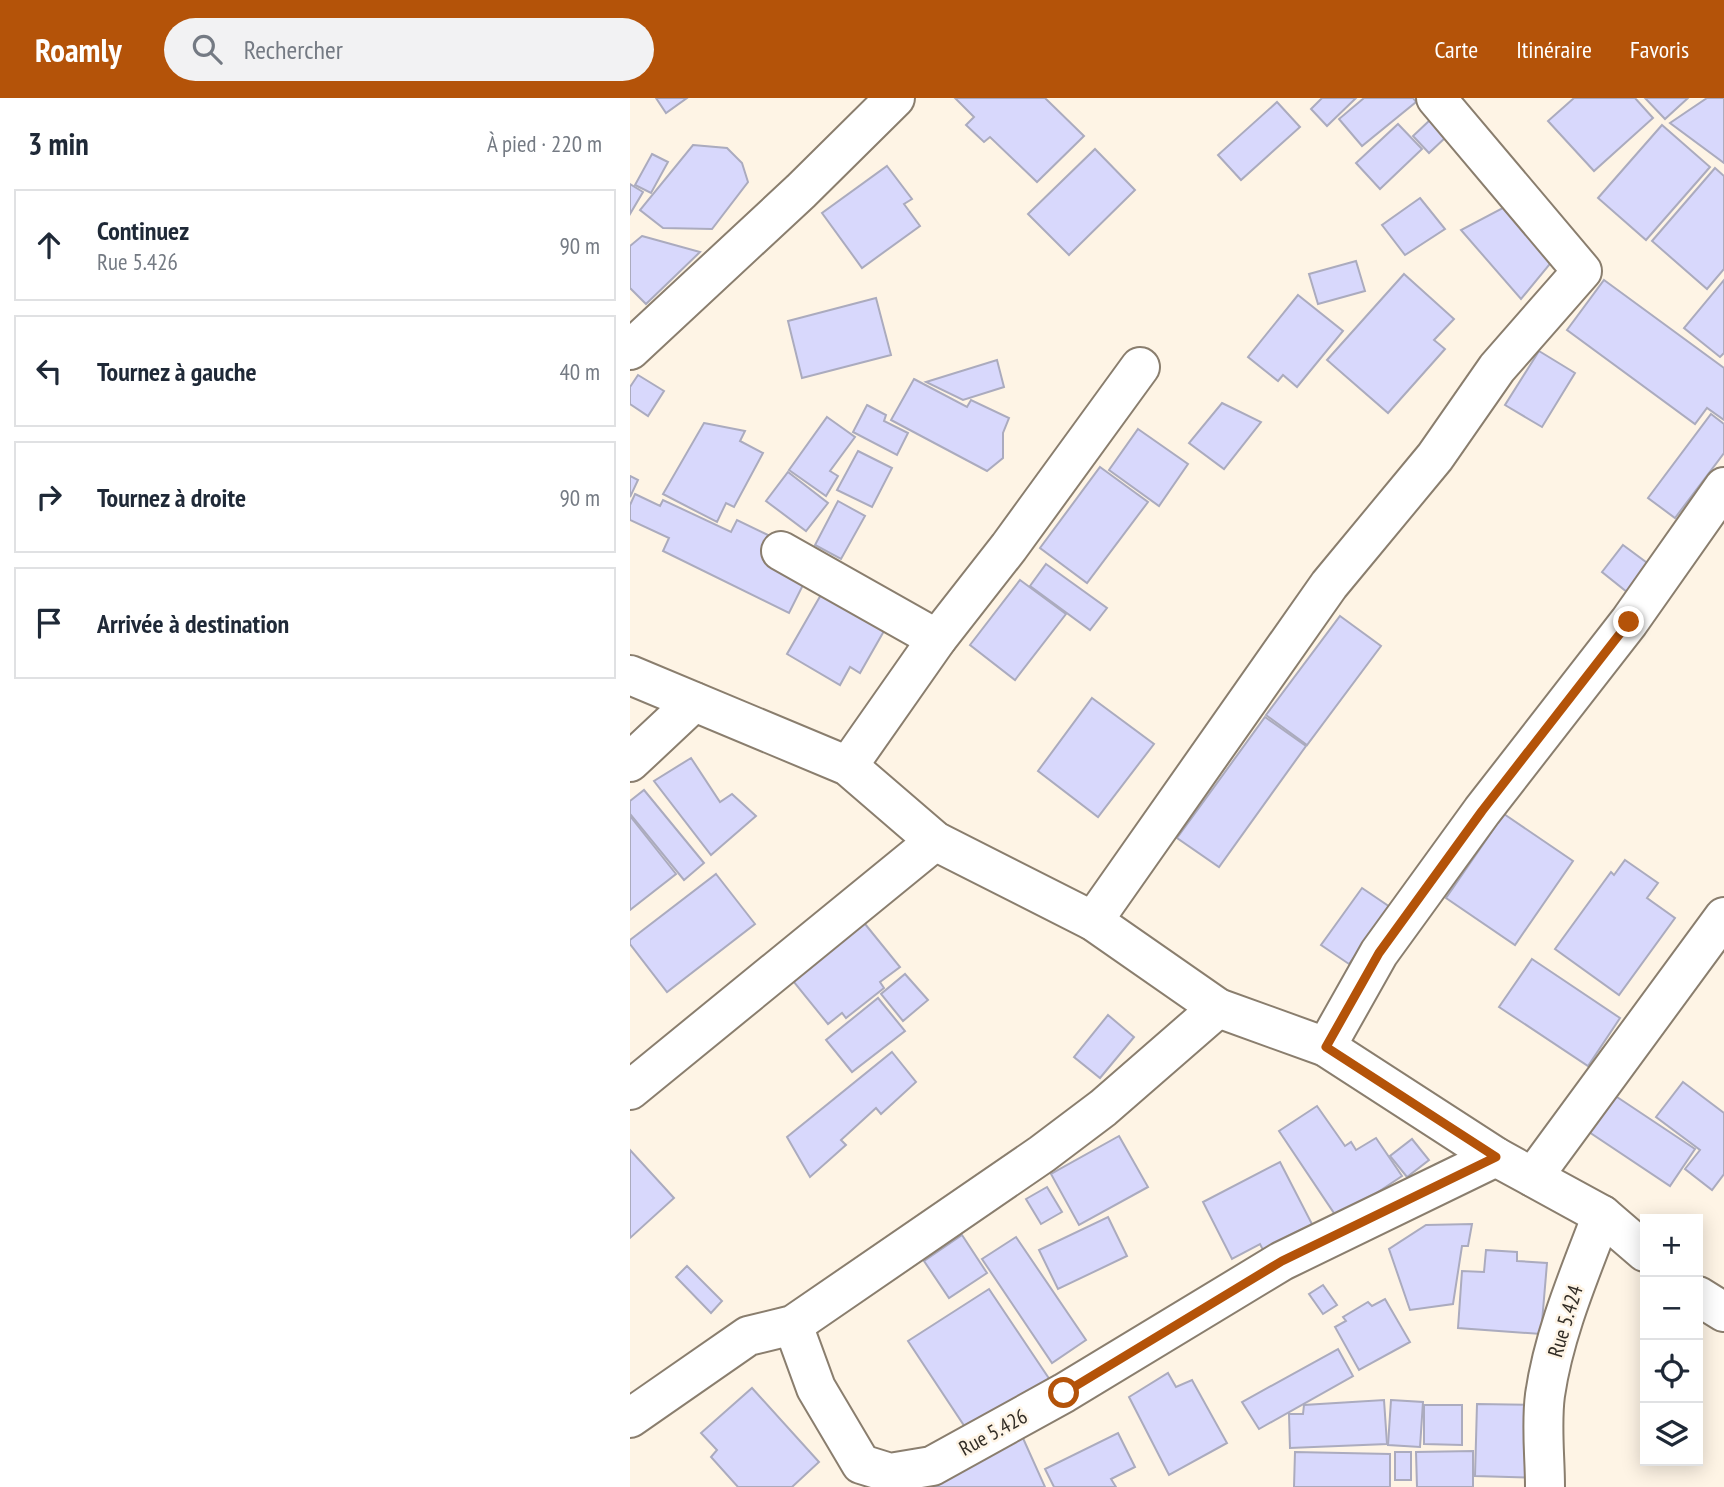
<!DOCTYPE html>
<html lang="fr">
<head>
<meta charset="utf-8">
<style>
  :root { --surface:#fff; --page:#f2f2f3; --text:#1f2937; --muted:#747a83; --line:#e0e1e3; --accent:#b45309 }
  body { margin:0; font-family:"PT Sans Narrow",sans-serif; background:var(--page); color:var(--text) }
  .controls { position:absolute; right:21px; bottom:21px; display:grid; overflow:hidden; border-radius:0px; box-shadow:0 4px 18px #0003 }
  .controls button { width:63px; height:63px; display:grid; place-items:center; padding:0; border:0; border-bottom:2px solid var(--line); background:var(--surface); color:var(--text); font:35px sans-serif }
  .stop { position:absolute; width:21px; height:21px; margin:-16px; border:5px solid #b45309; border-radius:50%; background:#fff }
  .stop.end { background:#b45309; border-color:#fff; box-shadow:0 2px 7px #0008 }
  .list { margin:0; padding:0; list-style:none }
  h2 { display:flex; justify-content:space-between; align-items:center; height:91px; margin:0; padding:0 28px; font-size:30px }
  h2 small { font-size:23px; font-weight:400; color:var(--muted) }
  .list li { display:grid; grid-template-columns:46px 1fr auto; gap:21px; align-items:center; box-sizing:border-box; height:112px; margin:0 14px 14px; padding:0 14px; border:2px solid var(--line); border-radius:0px }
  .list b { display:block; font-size:26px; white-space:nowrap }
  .list p { margin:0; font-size:23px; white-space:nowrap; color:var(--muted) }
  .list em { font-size:23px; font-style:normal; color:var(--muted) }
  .icon { flex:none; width:38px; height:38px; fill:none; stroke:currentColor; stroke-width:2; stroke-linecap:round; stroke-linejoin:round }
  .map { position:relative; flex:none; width:1094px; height:1389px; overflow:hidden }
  header { display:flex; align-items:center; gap:42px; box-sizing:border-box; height:98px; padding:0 35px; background:var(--accent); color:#fff }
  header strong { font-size:33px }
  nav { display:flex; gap:38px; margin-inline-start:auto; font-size:24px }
  .search { width:490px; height:63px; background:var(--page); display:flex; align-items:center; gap:18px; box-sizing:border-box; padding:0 24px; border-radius:38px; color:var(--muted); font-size:26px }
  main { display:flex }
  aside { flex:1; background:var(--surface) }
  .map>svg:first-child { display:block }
</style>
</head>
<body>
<header>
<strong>Roamly</strong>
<div class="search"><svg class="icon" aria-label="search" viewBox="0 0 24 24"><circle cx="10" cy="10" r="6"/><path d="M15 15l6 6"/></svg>Rechercher</div>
<nav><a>Carte</a><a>Itinéraire</a><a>Favoris</a></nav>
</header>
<main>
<aside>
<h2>3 min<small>À pied · 220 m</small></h2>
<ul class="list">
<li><svg class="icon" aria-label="ahead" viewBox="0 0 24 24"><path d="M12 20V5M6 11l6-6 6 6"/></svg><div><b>Continuez</b><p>Rue 5.426</p></div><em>90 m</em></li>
<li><svg class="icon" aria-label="left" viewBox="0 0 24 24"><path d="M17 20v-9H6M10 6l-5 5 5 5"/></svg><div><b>Tournez à gauche</b></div><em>40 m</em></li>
<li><svg class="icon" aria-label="right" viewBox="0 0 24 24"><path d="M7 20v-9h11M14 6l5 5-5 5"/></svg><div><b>Tournez à droite</b></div><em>90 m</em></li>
<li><svg class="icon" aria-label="arrive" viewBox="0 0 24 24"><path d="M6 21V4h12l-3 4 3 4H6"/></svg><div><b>Arrivée à destination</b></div></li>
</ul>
</aside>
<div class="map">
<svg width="1094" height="1389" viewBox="0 0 1094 1389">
  <rect width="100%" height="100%" fill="#fef4e5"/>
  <g fill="#d8d8fc" stroke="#ababbe" stroke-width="2">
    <path d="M26 0H57L36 15Z"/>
    <path d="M325 0H415L454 38 407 84 360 39 354 44 336 27 344 19Z"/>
    <path d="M692 0H726L697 28 681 11Z"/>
    <path d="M734 0H783L786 4 732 48 709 21Z"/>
    <path d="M944 0H1005L1023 20 964 73 918 23Z"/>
    <path d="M1015 0H1058L1035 21Z"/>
    <path d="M1077 0H1094V65L1040 25Z"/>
    <path d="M647 4 670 29 611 82 588 57Z"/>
    <path d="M800 22 816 39 799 55 783 38Z"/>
    <path d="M768 26 792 51 750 91 726 65Z"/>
    <path d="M1032 27 1080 69 1016 142 968 100Z"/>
    <path d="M63 47 97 50 112 65 118 84 82 131 33 130 10 112Z"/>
    <path d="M465 51 505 92 439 157 398 116Z"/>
    <path d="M22 56 38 64 21 95 5 87Z"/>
    <path d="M257 68 282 101 274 106 290 128 232 170 192 115Z"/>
    <path d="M1085 70 1094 78V171L1077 191 1022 143Z"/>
    <path d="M0 86 13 94 0 116Z"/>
    <path d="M790 100 815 131 775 157 752 127Z"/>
    <path d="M886 103 924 161 891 201 831 132Z"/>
    <path d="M12 138 70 154 16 206 0 190V148Z"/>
    <path d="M726 163 735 193 688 206 679 176Z"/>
    <path d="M774 176 824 221 804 242 815 251 758 315 697 262Z"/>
    <path d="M974 182 1094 270V322L1077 310 1065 326 937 232Z"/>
    <path d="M1094 182V255L1090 259 1054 230Z"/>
    <path d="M668 197 713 233 667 289 653 277 648 283 618 259Z"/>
    <path d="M246 200 261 257 172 280 158 223Z"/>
    <path d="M909 253 945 275 912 329 875 307Z"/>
    <path d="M367 262 374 289 333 302 296 284Z"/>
    <path d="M8 277 34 293 18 318 0 306V289Z"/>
    <path d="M284 281 337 309 341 302 379 320 373 335V360L357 373 261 322Z"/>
    <path d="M592 305 631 324 594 371 559 345Z"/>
    <path d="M237 307 256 317 254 323 278 335 267 357 223 334Z"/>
    <path d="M1081 316 1094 326V355L1045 420 1018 400Z"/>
    <path d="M197 319 225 339 200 373 208 378 196 398 159 372Z"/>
    <path d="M74 325 115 333 110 343 133 355 104 409 96 405 87 424 33 396Z"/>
    <path d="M508 331 558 366 529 408 479 372Z"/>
    <path d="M228 353 262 370 242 409 207 392Z"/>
    <path d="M470 369 518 404 457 485 410 450Z"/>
    <path d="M158 374 198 405 176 433 136 403Z"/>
    <path d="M0 378 8 382 0 399Z"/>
    <path d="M5 396 30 408 33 402 101 434 107 422 138 437 132 450 180 473 159 515 33 453 39 440 0 422V407Z"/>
    <path d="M208 403 235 418 211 461 185 447Z"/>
    <path d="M993 447 1024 470 1002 498 972 474Z"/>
    <path d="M416 466 477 510 460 532 400 488Z"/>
    <path d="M390 482 436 516 385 582 340 547Z"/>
    <path d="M196 488 254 533 230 575 220 569 210 587 157 556Z"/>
    <path d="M710 518 751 548 677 647 636 617Z"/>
    <path d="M462 600 524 646 468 719 408 673Z"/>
    <path d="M635 619 676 648 589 769 547 740Z"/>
    <path d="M61 660 90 704 102 696 126 718 81 757 24 683Z"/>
    <path d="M14 692 74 765 54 782 0 716V703Z"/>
    <path d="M874 716 943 763 885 847 816 800Z"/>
    <path d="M0 718 46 776 0 812Z"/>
    <path d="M995 762 1028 785 1017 800 1045 820 989 897 925 851 981 774 984 777Z"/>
    <path d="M86 776 125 826 37 894 0 846V842Z"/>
    <path d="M732 790 760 809 719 866 691 847Z"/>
    <path d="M231 821 270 869 250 884 254 890 216 920 212 915 198 926 159 878Z"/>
    <path d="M902 861 990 920 958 968 869 909Z"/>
    <path d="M275 876 298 902 273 923 251 896Z"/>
    <path d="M248 900 275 933 222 974 196 942Z"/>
    <path d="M478 917 504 939 470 980 444 959Z"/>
    <path d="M262 954 286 984 251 1016 246 1010 211 1042 216 1047 180 1079 157 1039Z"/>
    <path d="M1053 984 1094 1015V1076L1082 1092 1055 1071 1070 1052 1026 1019Z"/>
    <path d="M978 993 1065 1051 1040 1088 953 1030Z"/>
    <path d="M687 1008 715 1048 721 1044 726 1052 746 1040 772 1078 708 1121 649 1033Z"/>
    <path d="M489 1038 518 1089 449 1127 421 1076Z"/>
    <path d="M782 1041 799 1062 777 1079 760 1058Z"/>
    <path d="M0 1052 44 1100 0 1140Z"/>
    <path d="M650 1064 683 1128 634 1154 630 1146 602 1161 573 1104Z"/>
    <path d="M417 1089 432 1114 411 1126 396 1101Z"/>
    <path d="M478 1119 497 1158 428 1191 409 1152Z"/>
    <path d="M842 1126 838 1148H832L823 1206 780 1212 759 1151 796 1127Z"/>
    <path d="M332 1137 357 1175 319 1200 294 1163Z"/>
    <path d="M386 1139 456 1242 422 1265 352 1161Z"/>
    <path d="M856 1152 887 1154V1163L917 1165 911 1236 828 1230 832 1173 854 1174Z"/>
    <path d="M57 1168 92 1203 81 1215 46 1179Z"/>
    <path d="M693 1187 707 1207 693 1216 679 1196Z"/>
    <path d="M359 1191 422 1285 341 1338 278 1243Z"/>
    <path d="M755 1201 780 1244 729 1272 705 1229 716 1223 713 1219 738 1204 742 1208Z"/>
    <path d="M708 1251 723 1278 629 1331 612 1304Z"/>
    <path d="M538 1275 546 1289 562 1282 597 1345 539 1377 499 1299Z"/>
    <path d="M122 1290 189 1364 162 1389H108L81 1359 87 1352 71 1335Z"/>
    <path d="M754 1302 757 1346 660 1350 659 1316H673L674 1307Z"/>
    <path d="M761 1302 793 1304 790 1349 758 1347Z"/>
    <path d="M847 1306 909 1307 908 1380 845 1378Z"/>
    <path d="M794 1307H832V1347L794 1346Z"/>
    <path d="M488 1335 505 1369 481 1381 486 1389H424L415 1371Z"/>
    <path d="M392 1338 415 1389H305L304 1382Z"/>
    <path d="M843 1353V1389H787L786 1354Z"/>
    <path d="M665 1354 760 1356V1389H664Z"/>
    <rect x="765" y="1354" width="16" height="28"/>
  </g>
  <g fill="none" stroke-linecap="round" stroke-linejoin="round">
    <defs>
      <g id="street">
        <path d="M0 252 171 93 265 0"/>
        <path d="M151 453 307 541"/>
        <path d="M0 577 218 668 305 743 463 823 588 910 696 949 866 1059 972 1117"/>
        <path d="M0 664 64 604"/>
        <path d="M218 668 307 541 379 449 510 269"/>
        <path d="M463 823 699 487 805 359 867 270 952 173 806 0"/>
        <path d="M696 949 749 855 852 713 999 524 1094 389"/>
        <path d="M0 992 305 743"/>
        <path d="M903 1079 1094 819"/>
        <path d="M1068 1198 1094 1214"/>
        <path d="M163 1227 186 1290 231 1366 260 1375 302 1368 434 1295 652 1163 866 1059"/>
        <path d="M0 1320 118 1238 163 1227 412 1056 473 1010 588 910"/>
        <path d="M915 1389C915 1359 911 1327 915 1297 924 1235 950 1175 972 1117L1015 1154"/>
      </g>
    </defs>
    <use href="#street" stroke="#8a7e6e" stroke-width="42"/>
    <use href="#street" stroke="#fff" stroke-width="38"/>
  </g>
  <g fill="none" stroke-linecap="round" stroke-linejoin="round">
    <path stroke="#b45309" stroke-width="9" d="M434 1295 652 1163 866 1059 696 949 749 855 852 713 999 524"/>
  </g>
  <g text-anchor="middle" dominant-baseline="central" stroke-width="5" stroke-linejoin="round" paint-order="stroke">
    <g font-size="21" fill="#312c25" stroke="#fef4e5">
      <text transform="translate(935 1223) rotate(-73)">Rue 5.424</text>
      <text transform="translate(363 1334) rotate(-29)">Rue 5.426</text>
    </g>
  </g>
</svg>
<div class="controls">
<button>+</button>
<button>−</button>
<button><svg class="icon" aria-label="locate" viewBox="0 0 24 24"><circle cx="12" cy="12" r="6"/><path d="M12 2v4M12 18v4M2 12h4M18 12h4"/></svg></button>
<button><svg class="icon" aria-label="layers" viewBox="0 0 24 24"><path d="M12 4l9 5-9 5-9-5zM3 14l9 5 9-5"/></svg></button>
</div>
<div class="stop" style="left:434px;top:1295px"></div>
<div class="stop end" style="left:999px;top:524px"></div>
</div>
</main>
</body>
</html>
